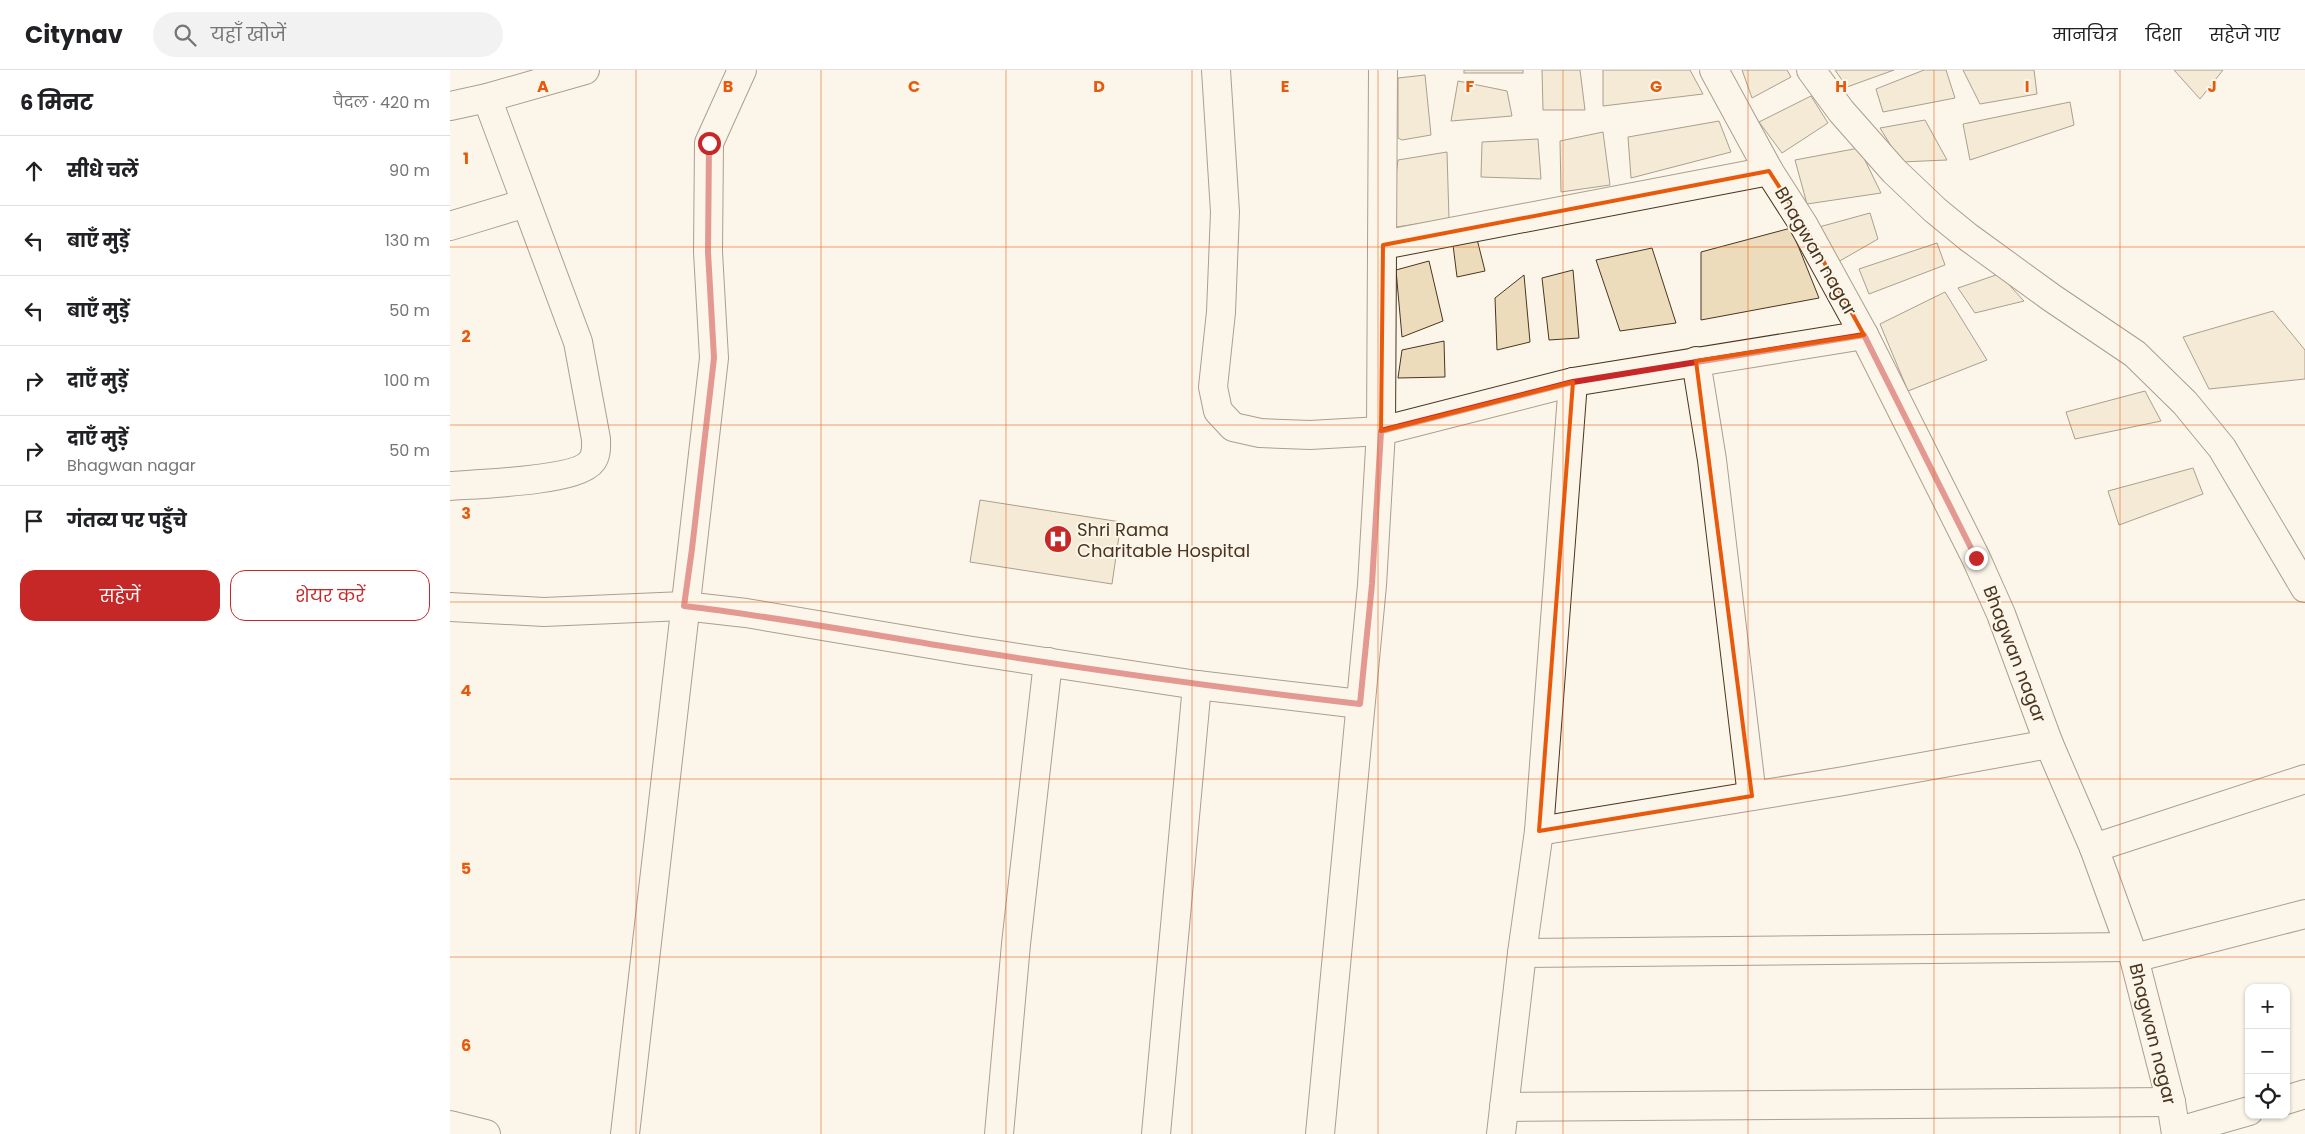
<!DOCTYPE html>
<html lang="hi">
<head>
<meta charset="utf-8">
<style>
  :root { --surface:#fff; --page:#f2f2f2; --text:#202124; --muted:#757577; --line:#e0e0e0; --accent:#c62828 }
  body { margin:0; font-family:Poppins,"Noto Sans Devanagari",sans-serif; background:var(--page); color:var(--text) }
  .controls { position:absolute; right:15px; bottom:15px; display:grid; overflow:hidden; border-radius:10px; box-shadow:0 1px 4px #0004 }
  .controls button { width:45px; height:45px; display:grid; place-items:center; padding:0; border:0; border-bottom:1px solid var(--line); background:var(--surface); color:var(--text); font:25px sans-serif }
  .stop { position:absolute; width:15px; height:15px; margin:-11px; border:4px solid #c62828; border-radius:50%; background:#fff }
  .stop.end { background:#c62828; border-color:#fff; box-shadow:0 1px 5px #0008 }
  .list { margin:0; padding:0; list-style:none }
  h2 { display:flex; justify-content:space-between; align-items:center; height:65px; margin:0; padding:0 20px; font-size:21px }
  h2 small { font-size:16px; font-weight:400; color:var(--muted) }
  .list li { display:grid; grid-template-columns:32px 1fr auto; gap:15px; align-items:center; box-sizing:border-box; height:70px; padding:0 20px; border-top:1px solid var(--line) }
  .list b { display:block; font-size:19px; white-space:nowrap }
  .list p { margin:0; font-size:16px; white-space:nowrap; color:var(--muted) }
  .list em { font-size:16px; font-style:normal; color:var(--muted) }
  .actions { display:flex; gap:10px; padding:15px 20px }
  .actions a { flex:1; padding:11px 0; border:1px solid var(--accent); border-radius:15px; text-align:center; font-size:18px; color:var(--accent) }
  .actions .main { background:var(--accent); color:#fff }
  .icon { flex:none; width:28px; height:28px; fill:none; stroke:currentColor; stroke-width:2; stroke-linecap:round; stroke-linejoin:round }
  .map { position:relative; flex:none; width:1855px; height:1064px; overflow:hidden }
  header { display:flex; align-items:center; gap:30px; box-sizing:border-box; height:70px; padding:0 25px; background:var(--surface); border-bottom:1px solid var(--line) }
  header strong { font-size:24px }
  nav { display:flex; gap:28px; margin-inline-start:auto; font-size:18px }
  .search { width:350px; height:45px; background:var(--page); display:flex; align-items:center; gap:12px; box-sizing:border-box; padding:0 18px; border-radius:28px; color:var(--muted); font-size:19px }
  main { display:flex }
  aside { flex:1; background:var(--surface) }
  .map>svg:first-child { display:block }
</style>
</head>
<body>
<header>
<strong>Citynav</strong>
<div class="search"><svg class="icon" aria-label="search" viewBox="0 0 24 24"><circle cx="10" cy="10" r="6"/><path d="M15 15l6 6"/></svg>यहाँ खोजें</div>
<nav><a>मानचित्र</a><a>दिशा</a><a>सहेजे गए</a></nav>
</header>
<main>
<aside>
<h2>6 मिनट<small>पैदल · 420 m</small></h2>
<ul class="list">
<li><svg class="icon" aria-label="ahead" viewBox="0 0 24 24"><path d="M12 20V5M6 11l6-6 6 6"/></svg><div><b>सीधे चलें</b></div><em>90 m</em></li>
<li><svg class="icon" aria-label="left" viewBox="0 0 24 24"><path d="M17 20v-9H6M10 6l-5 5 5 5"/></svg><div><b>बाएँ मुड़ें</b></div><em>130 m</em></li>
<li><svg class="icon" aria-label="left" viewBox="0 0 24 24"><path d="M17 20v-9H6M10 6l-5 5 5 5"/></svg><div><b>बाएँ मुड़ें</b></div><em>50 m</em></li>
<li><svg class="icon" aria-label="right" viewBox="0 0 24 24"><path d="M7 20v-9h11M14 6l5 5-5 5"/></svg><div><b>दाएँ मुड़ें</b></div><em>100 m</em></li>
<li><svg class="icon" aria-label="right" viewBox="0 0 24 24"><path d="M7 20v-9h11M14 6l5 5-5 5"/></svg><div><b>दाएँ मुड़ें</b><p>Bhagwan nagar</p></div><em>50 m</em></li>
<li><svg class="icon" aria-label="arrive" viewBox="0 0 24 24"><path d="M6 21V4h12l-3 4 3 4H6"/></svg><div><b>गंतव्य पर पहुँचे</b></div></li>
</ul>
<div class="actions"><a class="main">सहेजें</a><a>शेयर करें</a></div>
</aside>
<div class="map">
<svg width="1855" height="1064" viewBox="0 0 1855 1064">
  <rect width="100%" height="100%" fill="#fbf6e9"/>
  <g fill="#ecdcbc" stroke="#4a3520">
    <rect x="1014" y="0" width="59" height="3"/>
    <path d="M1092 0H1130L1135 40H1093Z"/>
    <path d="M1153 0H1240L1253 24 1153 36Z"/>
    <path d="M1292 0H1337L1341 7 1302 28Z"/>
    <path d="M1385 0H1444L1397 17Z"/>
    <path d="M1474 0H1496L1505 28 1433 42 1426 19Z"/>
    <path d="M1513 0H1584L1587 24 1530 34Z"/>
    <path d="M1724 0H1773L1750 29Z"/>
    <path d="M975 5 981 65 952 70 948 68V8Z"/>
    <path d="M1008 11 1057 21 1062 46 1001 51Z"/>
    <path d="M1361 26 1378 53 1332 83 1309 52Z"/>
    <path d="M1620 32 1624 55 1520 90 1513 54Z"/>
    <path d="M1475 50 1497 90 1451 92 1430 58Z"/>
    <path d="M1269 51 1281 82 1181 108 1178 67Z"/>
    <path d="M1153 62 1160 115 1111 122 1110 71Z"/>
    <path d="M1088 69 1091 109 1031 107 1032 72Z"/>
    <path d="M1409 78 1431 123 1357 134 1345 90Z"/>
    <path d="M997 82 999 149 940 158 948 90Z"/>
    <path d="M1420 143 1428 169 1388 192 1369 157Z"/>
    <path d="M1341 158 1369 228 1251 250V182Z"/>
    <path d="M1026 165 1035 201 1007 207 1002 167Z"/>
    <path d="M1487 173 1495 195 1419 224 1409 199Z"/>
    <path d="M1202 178 1226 253 1170 261 1146 190Z"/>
    <path d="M979 191 993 251 952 267 946 200Z"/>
    <path d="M1123 200 1129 268 1099 270 1092 208Z"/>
    <path d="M1549 204 1574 231 1525 243 1508 218Z"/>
    <path d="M1074 205 1080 272 1047 280 1045 228Z"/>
    <path d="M1495 222 1537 290 1458 321 1430 254Z"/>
    <path d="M1823 241 1855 280V309L1759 319 1733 267Z"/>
    <path d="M994 271 995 307 948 308 952 280Z"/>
    <path d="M1695 321 1711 351 1625 369 1616 342Z"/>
    <path d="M1743 398 1753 424 1669 455 1658 421Z"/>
    <path d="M530 430 671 452 662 514 520 492Z"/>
  </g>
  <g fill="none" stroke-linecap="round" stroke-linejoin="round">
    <defs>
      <g id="street">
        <path d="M766 0 775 142 771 242 763 317 768 341 783 357 810 363 860 365 931 361 1123 312 1414 265"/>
        <path d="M1361 0 1391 41 1444 101 1485 140 1518 167 1602 228 1685 284 1735 333 1772 378 1855 518"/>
        <path d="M0 36 37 28 135 0"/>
        <path d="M0 156 76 133"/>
        <path d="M933 175 1319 101"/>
        <path d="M1246 291 1262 390 1302 726"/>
        <path d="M0 416C27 414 128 411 142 391 147 384 146 376 146 369L128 272 37 28"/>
        <path d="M0 537 94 542 234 536 296 543 516 580 747 615 910 634"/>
        <path d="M1089 761 1394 711 1599 674"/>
        <path d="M1644 778 1855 709"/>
        <path d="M1072 883 1679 877"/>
        <path d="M1684 888 1855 844"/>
        <path d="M1836 1030 1855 1024"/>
        <path d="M1054 1037 1721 1032"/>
        <path d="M0 1055 36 1064"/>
        <path d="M1726 1062 1799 1041"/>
        <path d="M175 1064 264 288 258 182 259 73 292 0"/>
        <path d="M549 1064 566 874 598 592"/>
        <path d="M706 1064 747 615"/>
        <path d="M870 1064 922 515 931 361 933 0"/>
        <path d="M1051 1064 1072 883 1089 761 1123 312"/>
      </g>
      <path id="secondary" d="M1264 0 1319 101 1353 154 1414 265 1526 488 1551 544 1599 674 1644 778 1684 888 1721 1032 1726 1064"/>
    </defs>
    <use href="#street" stroke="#4a3520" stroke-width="30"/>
    <use href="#secondary" stroke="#4a3520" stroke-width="30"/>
    <use href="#street" stroke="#fbf6e9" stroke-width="28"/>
    <use href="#secondary" stroke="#fbf6e9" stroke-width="28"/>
  </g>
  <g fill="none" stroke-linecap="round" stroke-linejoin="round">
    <path stroke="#c62828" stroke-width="6" d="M259 73 258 182 264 288 242 479 234 536C329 547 423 565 517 580 648 601 779 619 910 634L922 514 931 361 1123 312 1414 265 1526 488"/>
  </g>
  <path d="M0 0H1855V1064H0ZM1319 101 1353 154 1414 265 1246 291 1302 726 1089 761 1123 312 931 361 933 175Z" fill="#fbf6e9" fill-opacity=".55" fill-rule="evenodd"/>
  <path fill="none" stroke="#e8590c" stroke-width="4" stroke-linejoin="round" d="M1319 101 1353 154 1414 265 1246 291 1302 726 1089 761 1123 312 931 361 933 175Z"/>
  <path fill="none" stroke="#e8590c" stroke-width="1" stroke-opacity="0.55" d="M186 0V1064M371 0V1064M556 0V1064M742 0V1064M928 0V1064M1113 0V1064M1298 0V1064M1484 0V1064M1670 0V1064M0 177H1855M0 355H1855M0 532H1855M0 709H1855M0 887H1855"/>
  <defs>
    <symbol id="hospital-disc" viewBox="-11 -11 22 22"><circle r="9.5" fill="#c62828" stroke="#fbf6e9"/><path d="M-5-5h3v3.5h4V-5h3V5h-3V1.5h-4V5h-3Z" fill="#fff"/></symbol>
  </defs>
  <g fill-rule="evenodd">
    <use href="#hospital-disc" x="592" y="453" width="32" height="32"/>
  </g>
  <g text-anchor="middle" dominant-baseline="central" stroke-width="4" stroke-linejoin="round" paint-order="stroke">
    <g font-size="18" fill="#4a3520" stroke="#fbf6e9">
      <text transform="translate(1366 181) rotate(60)">Bhagwan nagar</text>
      <text transform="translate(1565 584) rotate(69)">Bhagwan nagar</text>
      <text transform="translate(1703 964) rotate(76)">Bhagwan nagar</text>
    </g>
    <g font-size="18" fill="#4a3520" stroke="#fbf6e9" text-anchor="start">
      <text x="627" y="459">Shri Rama<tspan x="627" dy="21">Charitable Hospital</tspan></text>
    </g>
  </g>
  <g font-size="16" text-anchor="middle" font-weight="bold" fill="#e8590c" stroke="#fbf6e9" stroke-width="4" stroke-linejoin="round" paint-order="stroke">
    <text x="93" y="22">A</text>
    <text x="278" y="22">B</text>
    <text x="464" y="22">C</text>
    <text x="649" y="22">D</text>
    <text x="835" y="22">E</text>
    <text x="1020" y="22">F</text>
    <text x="1206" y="22">G</text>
    <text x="1391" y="22">H</text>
    <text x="1577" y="22">I</text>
    <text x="1762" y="22">J</text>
    <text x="16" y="94">1</text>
    <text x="16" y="272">2</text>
    <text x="16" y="449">3</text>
    <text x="16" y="626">4</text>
    <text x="16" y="804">5</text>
    <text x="16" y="981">6</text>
  </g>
</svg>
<div class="controls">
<button>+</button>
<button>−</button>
<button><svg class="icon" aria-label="locate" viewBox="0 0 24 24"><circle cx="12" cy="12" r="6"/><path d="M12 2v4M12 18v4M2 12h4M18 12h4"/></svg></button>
</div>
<div class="stop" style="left:259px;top:73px"></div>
<div class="stop end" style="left:1526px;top:488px"></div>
</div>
</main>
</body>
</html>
